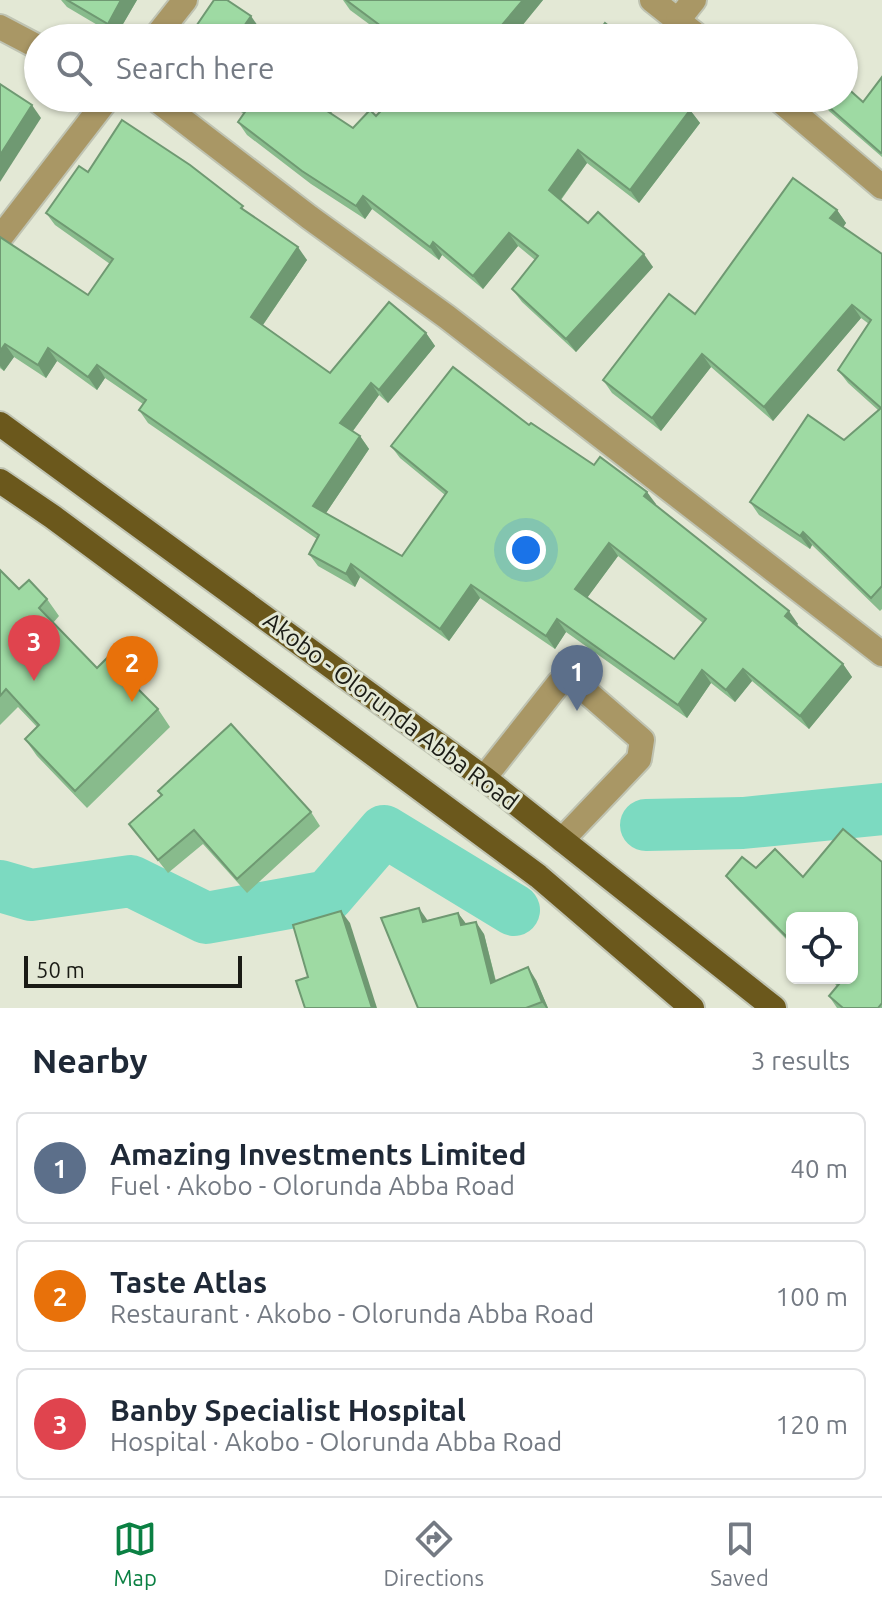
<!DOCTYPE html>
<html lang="en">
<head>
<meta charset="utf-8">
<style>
  :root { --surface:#fff; --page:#f6f6f7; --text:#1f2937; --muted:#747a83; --line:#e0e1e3; --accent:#0b8043 }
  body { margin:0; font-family:Ubuntu,sans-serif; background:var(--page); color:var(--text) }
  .controls { position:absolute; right:24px; bottom:24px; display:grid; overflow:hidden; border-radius:12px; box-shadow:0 2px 6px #0004 }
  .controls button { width:72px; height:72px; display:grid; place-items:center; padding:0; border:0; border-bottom:2px solid var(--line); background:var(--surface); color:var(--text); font:40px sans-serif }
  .scale { position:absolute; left:24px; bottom:20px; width:218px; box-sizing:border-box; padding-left:8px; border:4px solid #1a1b15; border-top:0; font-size:22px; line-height:28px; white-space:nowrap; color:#1a1b15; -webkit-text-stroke:6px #e3e8d5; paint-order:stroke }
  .you { position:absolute; left:526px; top:550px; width:28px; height:28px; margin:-20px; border:6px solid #fff; border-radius:50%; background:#1a73e8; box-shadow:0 0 0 12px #1a73e833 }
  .badge { display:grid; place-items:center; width:52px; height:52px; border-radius:50%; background:var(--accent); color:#fff; font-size:26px; font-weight:700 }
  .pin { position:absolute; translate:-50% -66px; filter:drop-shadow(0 2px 4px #0008) }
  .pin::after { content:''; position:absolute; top:42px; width:28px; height:24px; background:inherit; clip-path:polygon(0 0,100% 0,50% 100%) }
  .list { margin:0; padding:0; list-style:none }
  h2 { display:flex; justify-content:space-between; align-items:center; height:104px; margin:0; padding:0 32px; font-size:34px }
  h2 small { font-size:26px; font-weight:400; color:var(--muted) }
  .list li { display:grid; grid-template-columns:52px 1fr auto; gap:24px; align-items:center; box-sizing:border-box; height:112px; margin:0 16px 16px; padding:0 16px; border:2px solid var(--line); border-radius:12px }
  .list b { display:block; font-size:30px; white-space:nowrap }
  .list p { margin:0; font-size:26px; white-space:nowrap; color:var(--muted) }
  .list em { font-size:26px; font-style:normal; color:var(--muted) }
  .icon { flex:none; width:44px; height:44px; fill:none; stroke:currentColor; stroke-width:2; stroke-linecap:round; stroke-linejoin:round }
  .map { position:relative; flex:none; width:882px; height:1008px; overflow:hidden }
  .search { position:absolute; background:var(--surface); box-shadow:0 2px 6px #0004; left:24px; right:24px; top:24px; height:88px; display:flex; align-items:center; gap:20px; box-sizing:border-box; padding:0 28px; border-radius:44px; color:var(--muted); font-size:30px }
  .sheet { height:488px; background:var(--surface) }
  nav { display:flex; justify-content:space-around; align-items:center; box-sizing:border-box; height:112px; border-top:2px solid var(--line); background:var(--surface); font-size:22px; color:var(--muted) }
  nav a { display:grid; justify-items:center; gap:4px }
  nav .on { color:var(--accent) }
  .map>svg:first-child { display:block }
</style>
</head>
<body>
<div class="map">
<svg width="882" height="1008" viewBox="0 0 882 1008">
  <rect width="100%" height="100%" fill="#e3e8d5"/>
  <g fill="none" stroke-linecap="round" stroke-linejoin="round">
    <g stroke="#7cdac1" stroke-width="52">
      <path d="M646 825 743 823 882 809"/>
      <path d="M0 886 31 895 131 881 206 918 328 896 384 831 514 910"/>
    </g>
    <defs>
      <g id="minor">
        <path d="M652 0 700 38"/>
        <path d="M678 20 694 0"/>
        <path d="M0 27 38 47"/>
        <path d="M155 38 185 0"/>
        <path d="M154 98 309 217 447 317 882 654"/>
        <path d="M777 98 882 187"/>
        <path d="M0 238 108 98"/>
        <path d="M484 778 559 683 565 680H573L642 740 639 759 562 840"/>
      </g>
      <g id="major">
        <path d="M0 424 484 778 774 1008"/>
        <path d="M0 481 53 517 538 876 692 1008"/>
      </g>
    </defs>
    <use href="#minor" stroke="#bfc3b2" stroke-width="28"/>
    <use href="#major" stroke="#bfc3b2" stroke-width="28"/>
    <use href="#minor" stroke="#a99765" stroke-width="24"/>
    <use href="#major" stroke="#6b581c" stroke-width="24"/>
  </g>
  <g fill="#88bb8c" fill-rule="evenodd">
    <path d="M61 0H137L116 36 67 7Z"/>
    <path d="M343 0H543L512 38H388L350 10Z"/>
    <path d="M882 77V157L829 111 822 101 863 102Z"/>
    <path d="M220 98H325L333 110 331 114 353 128 376 116 529 101 542 106 690 110 700 123 639 203 587 163 561 200 588 223 653 267 576 352 522 302 512 289 535 260 518 246 483 289 442 255 439 260 372 209 365 219 311 184 247 135 238 122 244 114Z"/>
    <path d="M88 172 246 212 307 260 263 325 330 373 426 333 435 346 388 403 379 395 353 431 360 436 369 449 326 513 402 556 445 495 400 458 391 446 529 425 594 465 647 492 655 505 798 624 797 625 843 664 852 677 809 729 752 681 735 702 711 683 687 718 566 632 555 649 480 598 449 641 360 577 355 587 318 566 309 554 317 539 148 423 139 410 143 404 105 378 97 390 57 361 46 378 14 357 4 371 0 368V237L88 295 110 264 55 225 46 213ZM618 556 703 623 674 659 587 598Z"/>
    <path d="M837 210 846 223 843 227 882 254V609L880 611 812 545 810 549 759 515 750 502 844 440 878 410 848 383 838 370 869 324 861 318 773 421 711 367 661 431 612 393 603 380Z"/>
    <path d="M0 570 19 589 47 599 59 616 53 623 97 668 158 709 170 727 87 808 37 756 25 739 37 727 18 707 0 725Z"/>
    <path d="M158 791 311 812 320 826 247 893 203 844 168 873 129 824 162 796Z"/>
    <path d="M843 829 882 862V1008H837L829 996 837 986 829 978H852V918H792V945L735 887 726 876 742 857 756 868 775 849 803 877Z"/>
    <path d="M458 913 466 924 484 934 496 981 536 980 548 1008H418L428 920Z"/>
  </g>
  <g fill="#6f9972">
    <path d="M121 0H137L116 36 108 24Z"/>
    <path d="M523 0H543L512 38H491Z"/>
    <path d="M251 16 260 29 254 38H244L240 32Z"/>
    <path d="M323 98 333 110 327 118 318 105Z"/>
    <path d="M32 105 41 118 0 182V155Z"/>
    <path d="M690 110 700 123 639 203 630 190Z"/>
    <path d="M578 150 587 163 558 203 549 190Z"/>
    <path d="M363 196 372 209 365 219 356 206Z"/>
    <path d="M837 210 846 223 840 232 830 218Z"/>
    <path d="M509 233 518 246 483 289 473 276Z"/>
    <path d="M433 242 442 255 439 260 430 247Z"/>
    <path d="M298 247 307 260 260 329 251 317Z"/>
    <path d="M644 254 653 267 576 352 566 339Z"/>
    <path d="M852 305 861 318 773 421 764 407Z"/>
    <path d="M426 333 435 346 388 403 379 390Z"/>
    <path d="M5 344 14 357 4 371 0 366V351Z"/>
    <path d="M48 348 57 361 46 378 38 365Z"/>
    <path d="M702 354 711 367 661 431 652 418Z"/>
    <path d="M97 365 105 378 97 390 88 377Z"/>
    <path d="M371 383 379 395 349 436 340 423Z"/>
    <path d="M360 436 369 449 322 519 313 506Z"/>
    <path d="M647 492 656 504 653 509 644 496Z"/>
    <path d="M803 532 812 545 810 549 800 536Z"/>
    <path d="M609 543 618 556 584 602 575 589Z"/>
    <path d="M351 564 360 577 355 587 346 574Z"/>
    <path d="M471 585 480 598 449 641 440 629Z"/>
    <path d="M789 611 798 624 794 628 785 616Z"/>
    <path d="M557 619 566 632 555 649 546 636Z"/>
    <path d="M843 664 852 677 809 729 800 716Z"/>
    <path d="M743 669 752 681 735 702 726 690Z"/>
    <path d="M702 670 711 683 687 718 678 705Z"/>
    <path d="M419 908 428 921 423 922Z"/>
    <path d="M341 911 350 923 377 1008H372Z"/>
    <path d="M458 913 467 925H461Z"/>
    <path d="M476 922 484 934 499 995 491 983Z"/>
    <path d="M528 967 536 980 548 1008H546L542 1002Z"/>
  </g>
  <g fill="#9edaa3" stroke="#6f9972" stroke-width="2" fill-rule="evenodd">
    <path d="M67 0H121L108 24Z"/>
    <path d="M214 0H227L251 16 240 32 249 38H188Z"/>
    <path d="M346 0H523L491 38H397Z"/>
    <path d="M605 23 624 38H594Z"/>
    <path d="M882 77V152L881 153 822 101 825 98H844V85L863 102Z"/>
    <path d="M0 84 32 105 0 155Z"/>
    <path d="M231 98H323L318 105 353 128 370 110 376 116 393 98H525L529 101 532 98 542 106 548 98H676L690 110 630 190 578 150 549 190 588 223 598 212 644 254 566 339 512 289 538 256 509 233 473 276 433 242 430 247 363 196 356 206 302 171 238 122 247 109Z"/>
    <path d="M122 120 190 165 243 206 241 208 298 247 251 317 330 373 389 302 426 333 379 390 371 383 340 423 360 436 313 506 402 556 447 492 391 446 453 367 529 425 531 423 594 465 600 457 647 492 644 496 789 611 785 616 843 664 800 716 743 669 726 690 702 670 678 705 557 619 546 636 471 585 440 629 351 564 346 574 309 554 319 535 139 410 146 400 97 365 88 377 48 348 38 365 5 344 0 351V237L88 295 113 259 46 213 79 166 88 172ZM609 543 706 619 674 659 575 589Z"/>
    <path d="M793 178 837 210 830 218 882 254V586L871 598 803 532 800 536 750 502 808 415 844 440 881 408 838 370 871 320 852 305 764 407 702 354 652 418 603 380 669 294 695 314Z"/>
    <path d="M0 570 19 589 29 580 47 599 39 608 97 668 107 658 158 709 75 791 25 739 39 725 6 689 0 696Z"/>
    <path d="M231 724 311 812 237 879 194 830 158 860 129 824 162 795 158 791Z"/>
    <path d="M843 829 882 862V1003L878 1008H843L829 996 839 984 833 978H852V918H792V940H790L726 876 742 857 756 868 775 849 803 877Z"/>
    <path d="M419 908 423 922 458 913 461 925 476 922 491 983 528 967 542 1002 526 1008H418L381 918Z"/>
    <path d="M341 911 372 1008H305L296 981 308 977 293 925Z"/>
  </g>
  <g text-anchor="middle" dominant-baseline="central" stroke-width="6" stroke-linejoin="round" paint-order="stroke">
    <g font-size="24" fill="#1a1b15" stroke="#e3e8d5">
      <text transform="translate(391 711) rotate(37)">Akobo - Olorunda Abba Road</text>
    </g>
  </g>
</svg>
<div class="controls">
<button><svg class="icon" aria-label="locate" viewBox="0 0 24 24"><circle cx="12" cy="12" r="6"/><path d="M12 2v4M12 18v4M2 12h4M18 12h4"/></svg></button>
</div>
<div class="scale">50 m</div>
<div class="you"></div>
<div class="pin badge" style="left:577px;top:711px;background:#5c6f8a">1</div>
<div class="pin badge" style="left:132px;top:702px;background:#e8710a">2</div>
<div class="pin badge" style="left:34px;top:681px;background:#e0444e">3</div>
<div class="search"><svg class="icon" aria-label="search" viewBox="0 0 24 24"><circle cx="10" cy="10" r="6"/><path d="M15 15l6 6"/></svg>Search here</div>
</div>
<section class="sheet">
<h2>Nearby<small>3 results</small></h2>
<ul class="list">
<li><span class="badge" style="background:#5c6f8a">1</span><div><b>Amazing Investments Limited</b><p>Fuel · Akobo - Olorunda Abba Road</p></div><em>40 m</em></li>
<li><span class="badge" style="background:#e8710a">2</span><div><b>Taste Atlas</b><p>Restaurant · Akobo - Olorunda Abba Road</p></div><em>100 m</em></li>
<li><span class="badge" style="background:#e0444e">3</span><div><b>Banby Specialist Hospital</b><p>Hospital · Akobo - Olorunda Abba Road</p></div><em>120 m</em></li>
</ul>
</section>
<nav>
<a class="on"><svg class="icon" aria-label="map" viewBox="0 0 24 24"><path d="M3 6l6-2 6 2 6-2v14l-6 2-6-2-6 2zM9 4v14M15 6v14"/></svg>Map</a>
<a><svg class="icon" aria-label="directions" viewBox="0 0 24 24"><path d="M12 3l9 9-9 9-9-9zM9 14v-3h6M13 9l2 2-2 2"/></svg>Directions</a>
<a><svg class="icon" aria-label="saved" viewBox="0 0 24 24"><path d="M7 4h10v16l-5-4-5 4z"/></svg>Saved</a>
</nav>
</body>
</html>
